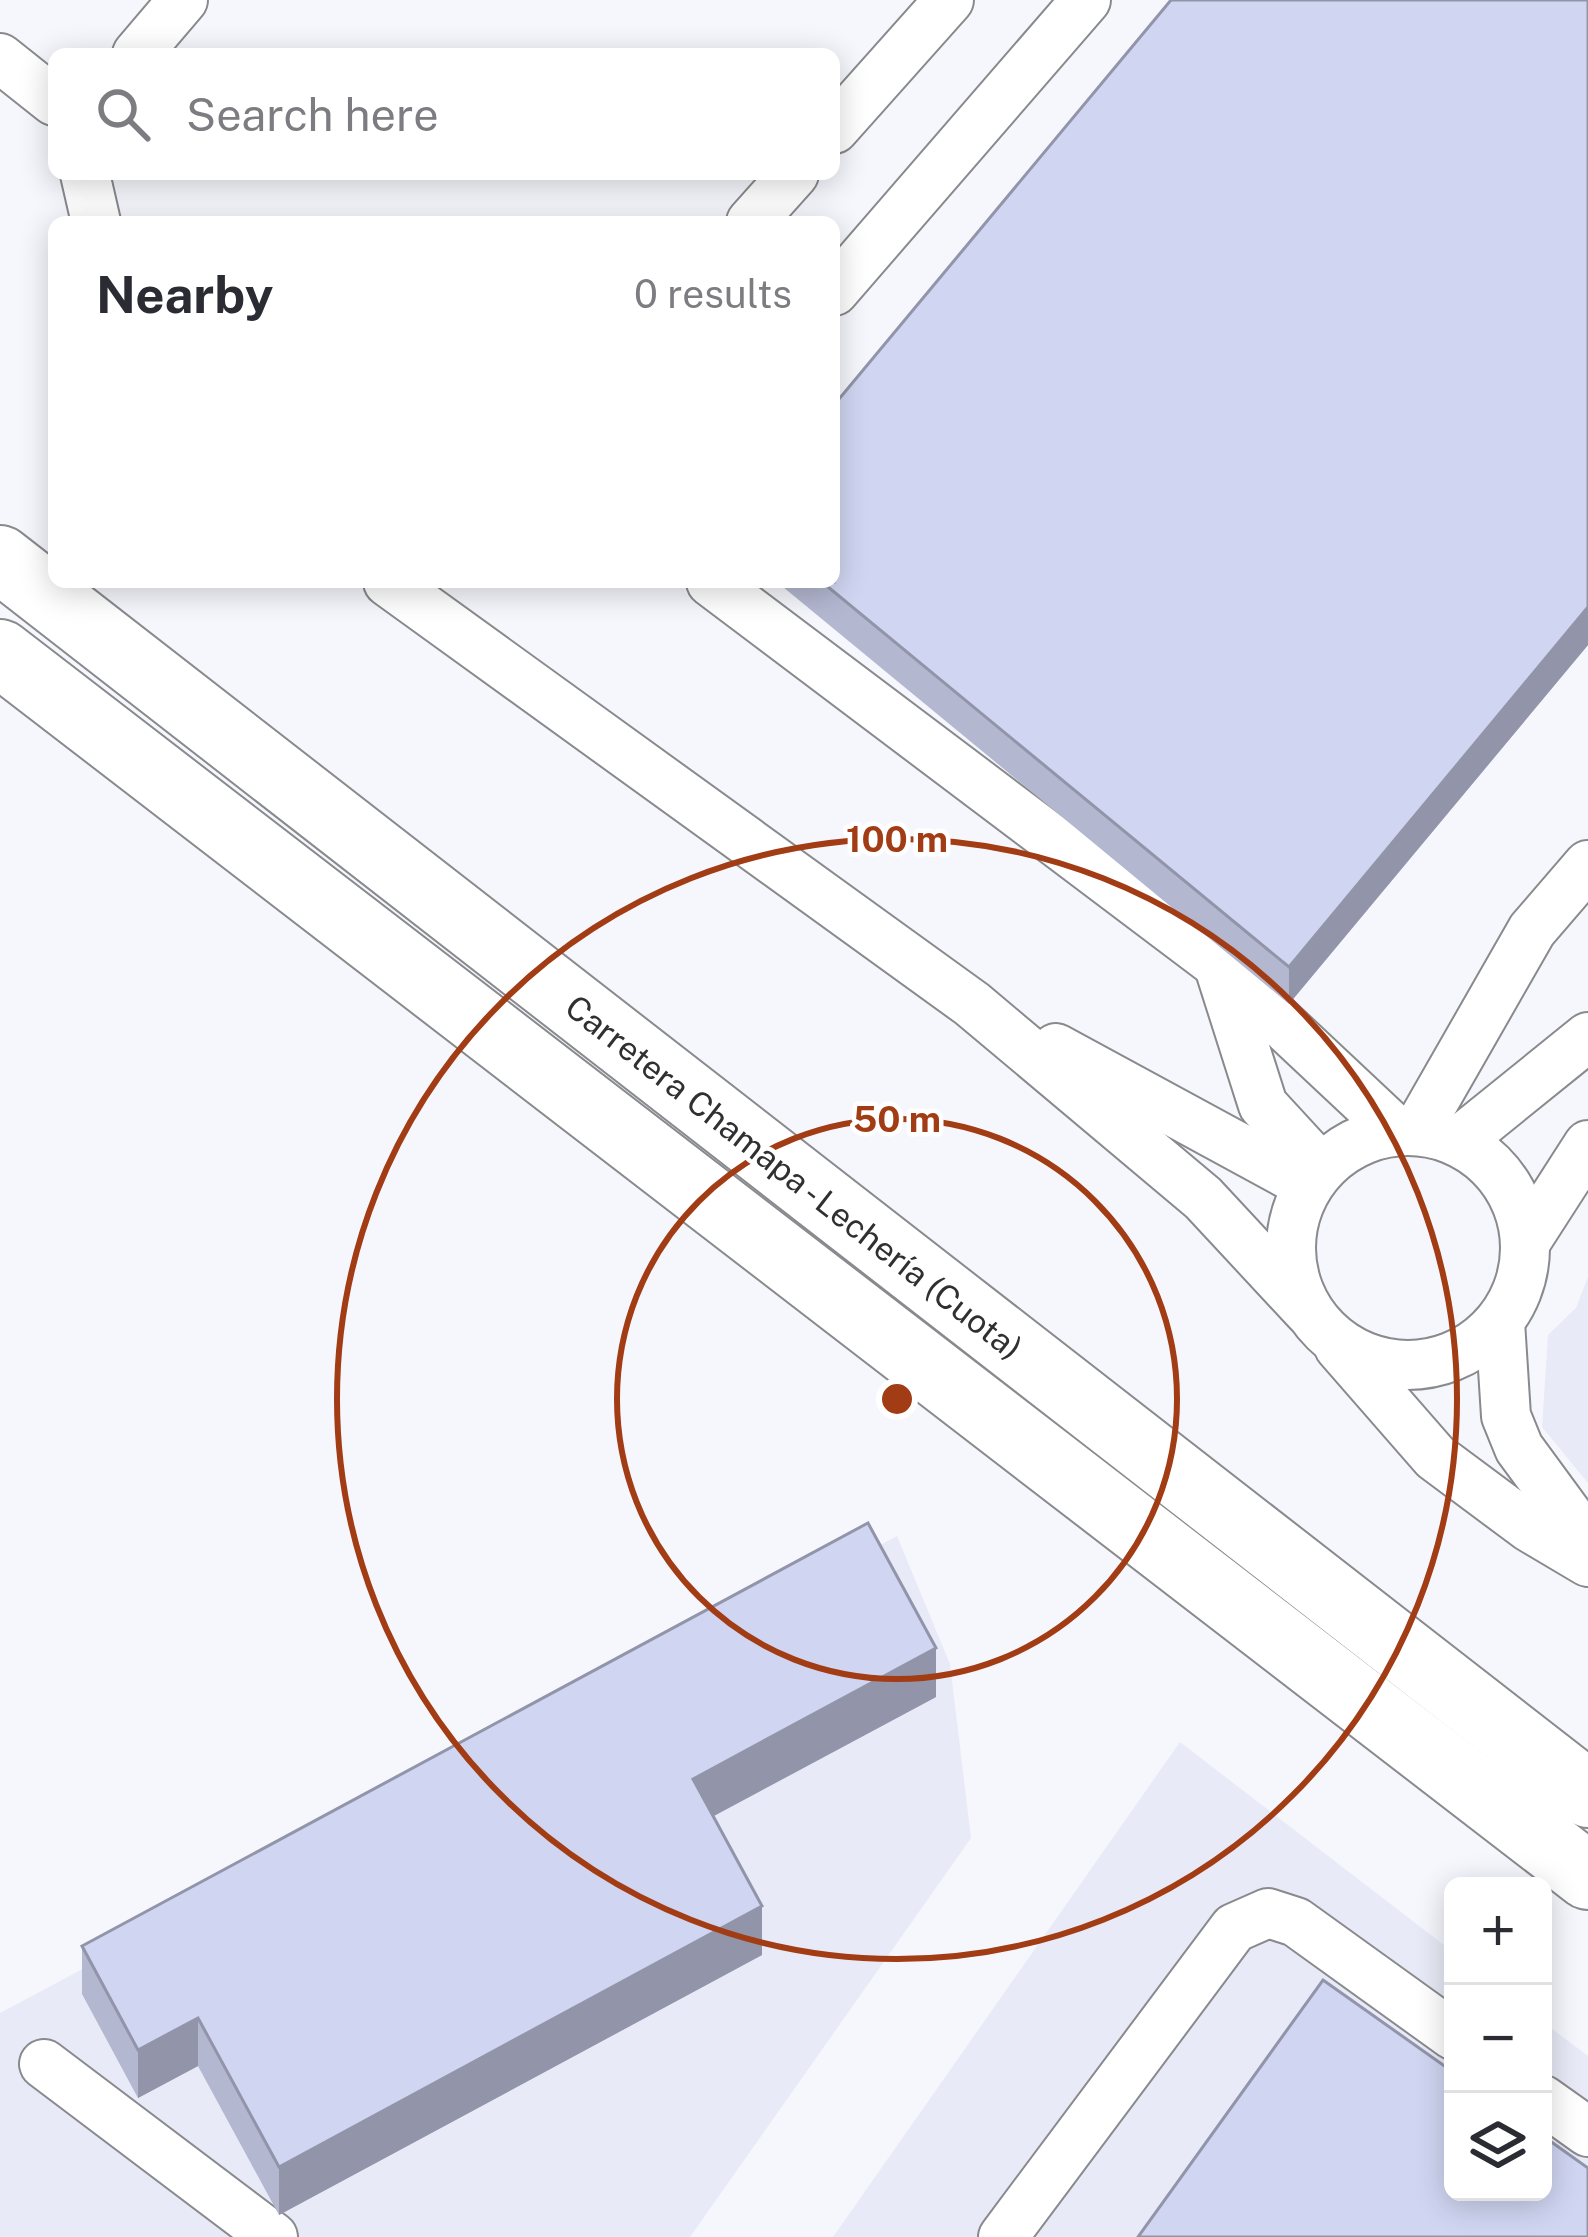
<!DOCTYPE html>
<html lang="en">
<head>
<meta charset="utf-8">
<style>
  :root { --surface:#fff; --page:#f7f7f7; --text:#2b2b33; --muted:#7c7c81; --line:#e1e1e2 }
  body { margin:0; font-family:"Public Sans",sans-serif; background:var(--page); color:var(--text) }
  .controls { position:absolute; right:36px; bottom:36px; display:grid; overflow:hidden; border-radius:18px; box-shadow:0 6px 30px #0003 }
  .controls button { width:108px; height:108px; display:grid; place-items:center; padding:0; border:0; border-bottom:3px solid var(--line); background:var(--surface); color:var(--text); font:60px sans-serif }
  .list { margin:0; padding:0; list-style:none }
  h2 { display:flex; justify-content:space-between; align-items:center; height:156px; margin:0; padding:0 48px; font-size:51px }
  h2 small { font-size:39px; font-weight:400; color:var(--muted) }
  .icon { flex:none; width:66px; height:66px; fill:none; stroke:currentColor; stroke-width:2; stroke-linecap:round; stroke-linejoin:round }
  .map { position:relative; flex:none; width:1588px; height:2237px; overflow:hidden }
  .search { position:absolute; background:var(--surface); box-shadow:0 6px 30px #0003; left:48px; top:48px; width:792px; height:132px; display:flex; align-items:center; gap:30px; box-sizing:border-box; padding:0 42px; border-radius:18px; color:var(--muted); font-size:45px }
  .panel { position:absolute; background:var(--surface); box-shadow:0 6px 30px #0003; left:48px; top:216px; width:792px; height:372px; border-radius:18px }
  .map>svg:first-child { display:block }
</style>
</head>
<body>
<div class="map">
<svg width="1588" height="2237" viewBox="0 0 1588 2237">
  <rect width="100%" height="100%" fill="#f6f7fc"/>
  <g fill="#e8eaf7">
    <path d="M1588 1277V1483L1542 1427 1548 1335 1576 1308Z"/>
    <path d="M897 1536 950 1664 971 1838 690 2237H0V2013Z"/>
    <path d="M1180 1742 1453 1952V2192H1543V2022L1588 2056V2237H833Z"/>
  </g>
  <g fill="none" stroke-linecap="round" stroke-linejoin="round">
    <defs>
      <g id="minor">
        <path d="M137 54 183 0"/>
        <path d="M0 58 54 101"/>
        <path d="M834 129 949 0"/>
        <path d="M85 174 96 222"/>
        <path d="M751 222 794 174"/>
        <path d="M834 291 1086 0"/>
        <path d="M388 582 972 1004 1203 1198 1309 1312"/>
        <path d="M711 582 1219 965 1396 1131"/>
        <path d="M1220 970 1263 1105 1321 1168"/>
        <path d="M1056 1048 1308 1185"/>
        <circle cx="1408" cy="1248" r="117"/>
        <path d="M1417 1131 1532 930 1588 865"/>
        <path d="M1458 1142 1588 1037"/>
        <path d="M1525 1243 1588 1145"/>
        <path d="M1500 1322 1506 1416 1519 1448 1588 1542"/>
        <path d="M1339 1347 1435 1457 1529 1527 1588 1562"/>
        <path d="M44 2064 273 2237"/>
        <path d="M1543 2100 1588 2132"/>
        <path d="M1003 2237 1234 1928 1268 1913 1296 1922 1453 2035"/>
      </g>
      <g id="highway">
        <path d="M0 559 1588 1794"/>
        <path d="M0 653 1588 1876"/>
      </g>
    </defs>
    <use href="#minor" stroke="#898a8e" stroke-width="52"/>
    <use href="#highway" stroke="#898a8e" stroke-width="70"/>
    <use href="#minor" stroke="#fff" stroke-width="48"/>
    <use href="#highway" stroke="#fff" stroke-width="66"/>
  </g>
  <g fill="#b3b7d0">
    <path d="M1588 0V645L1289 1004 777 582H834Z"/>
    <path d="M936 1697 714 1816 762 1955 279 2215 198 2066 138 2098 82 1994V1946Z"/>
  </g>
  <g fill="#9295a9">
    <path d="M1588 607V645L1289 1004V967Z"/>
    <path d="M936 1648V1697L693 1827V1779Z"/>
    <path d="M762 1906V1955L279 2215V2167Z"/>
    <path d="M198 2018V2066L138 2098V2050Z"/>
  </g>
  <g fill="#d0d5f2" stroke="#9295a9" stroke-width="3">
    <path d="M1171 0H1588V607L1289 967 822 582H834V405Z"/>
    <path d="M868 1523 936 1648 693 1779 762 1906 279 2167 198 2018 138 2050 82 1946Z"/>
    <path d="M1323 1980 1453 2072V2192H1543V2136L1588 2168V2237H1138Z"/>
  </g>
  <g fill="none" stroke="#a23c14" stroke-width="6">
    <circle cx="897" cy="1399" r="280"/>
    <circle cx="897" cy="1399" r="560"/>
  </g>
  <g text-anchor="middle" dominant-baseline="central" stroke-width="9" stroke-linejoin="round" paint-order="stroke">
    <g font-size="33" fill="#303032" stroke="#fff">
      <text transform="translate(794 1177) rotate(38)">Carretera Chamapa - Lechería (Cuota)</text>
    </g>
  </g>
  <circle cx="897" cy="1399" r="18" fill="#a23c14" stroke="#fff" stroke-width="6"/>
  <g font-size="36" text-anchor="middle" font-weight="bold" fill="#a23c14" stroke="#fff" stroke-width="9" stroke-linejoin="round" paint-order="stroke">
    <text x="897" y="852">100 m</text>
    <text x="897" y="1132">50 m</text>
  </g>
</svg>
<div class="controls">
<button>+</button>
<button>−</button>
<button><svg class="icon" aria-label="layers" viewBox="0 0 24 24"><path d="M12 4l9 5-9 5-9-5zM3 14l9 5 9-5"/></svg></button>
</div>
<div class="search"><svg class="icon" aria-label="search" viewBox="0 0 24 24"><circle cx="10" cy="10" r="6"/><path d="M15 15l6 6"/></svg>Search here</div>
<section class="panel">
<h2>Nearby<small>0 results</small></h2>
<ul class="list">
</ul>
</section>
</div>
</body>
</html>
